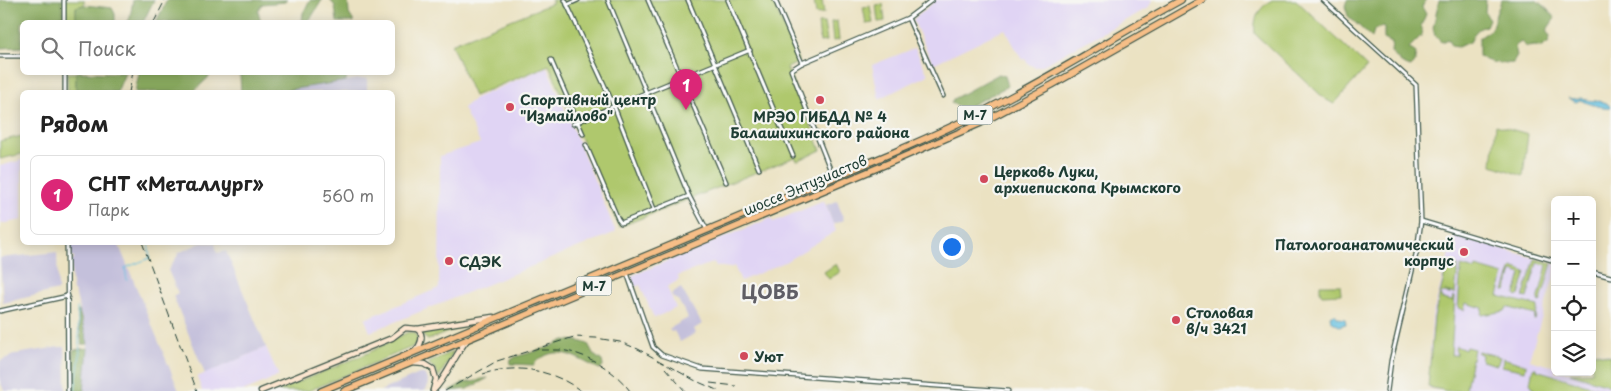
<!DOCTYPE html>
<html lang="ru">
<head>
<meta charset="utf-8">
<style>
  :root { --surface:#fff; --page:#f6f6f6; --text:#222; --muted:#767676; --line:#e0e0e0; --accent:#db2777 }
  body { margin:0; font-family:"Playpen Sans",sans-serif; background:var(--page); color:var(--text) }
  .controls { position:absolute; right:15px; bottom:15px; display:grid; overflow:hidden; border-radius:8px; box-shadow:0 2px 12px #0003 }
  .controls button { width:45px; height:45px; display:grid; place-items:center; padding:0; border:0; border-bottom:1px solid var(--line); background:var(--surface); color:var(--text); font:25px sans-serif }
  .you { position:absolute; left:951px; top:246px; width:18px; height:18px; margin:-12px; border:4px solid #fff; border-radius:50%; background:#1a73e8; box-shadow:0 0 0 8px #1a73e833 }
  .badge { display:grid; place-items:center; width:32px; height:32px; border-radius:50%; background:var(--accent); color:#fff; font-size:16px; font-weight:700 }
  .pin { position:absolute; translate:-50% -41px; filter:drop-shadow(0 1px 2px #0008) }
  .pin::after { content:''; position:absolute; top:26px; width:18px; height:15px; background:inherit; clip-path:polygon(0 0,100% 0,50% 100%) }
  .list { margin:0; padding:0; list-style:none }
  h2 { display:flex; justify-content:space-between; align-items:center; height:65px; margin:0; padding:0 20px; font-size:21px }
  h2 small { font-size:16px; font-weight:400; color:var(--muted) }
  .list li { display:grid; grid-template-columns:32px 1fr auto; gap:15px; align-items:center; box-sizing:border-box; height:80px; margin:0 10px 10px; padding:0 10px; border:1px solid var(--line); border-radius:8px }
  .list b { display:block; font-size:19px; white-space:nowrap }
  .list p { margin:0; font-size:16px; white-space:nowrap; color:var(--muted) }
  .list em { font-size:16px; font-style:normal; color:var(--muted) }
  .icon { flex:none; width:28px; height:28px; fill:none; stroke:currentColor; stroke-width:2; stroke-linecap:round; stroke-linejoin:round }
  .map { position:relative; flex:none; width:1611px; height:391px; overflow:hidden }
  .search { position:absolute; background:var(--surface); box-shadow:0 2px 12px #0003; left:20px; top:20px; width:375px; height:55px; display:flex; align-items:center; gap:12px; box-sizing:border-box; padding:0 18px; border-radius:8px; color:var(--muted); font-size:19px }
  .panel { position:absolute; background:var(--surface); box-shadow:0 2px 12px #0003; left:20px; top:90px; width:375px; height:155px; border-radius:8px }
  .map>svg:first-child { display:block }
</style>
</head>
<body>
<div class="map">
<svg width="1611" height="391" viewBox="0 0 1611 391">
  <rect width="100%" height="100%" fill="#f6f6f2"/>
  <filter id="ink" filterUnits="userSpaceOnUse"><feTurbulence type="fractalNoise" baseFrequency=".02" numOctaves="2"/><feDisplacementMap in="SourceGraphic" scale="10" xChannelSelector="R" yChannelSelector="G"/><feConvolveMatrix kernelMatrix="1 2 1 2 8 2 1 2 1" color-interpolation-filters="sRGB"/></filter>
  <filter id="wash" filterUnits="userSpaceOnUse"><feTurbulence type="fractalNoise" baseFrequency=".0096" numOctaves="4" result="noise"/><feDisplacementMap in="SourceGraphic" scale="20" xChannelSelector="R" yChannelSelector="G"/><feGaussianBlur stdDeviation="1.12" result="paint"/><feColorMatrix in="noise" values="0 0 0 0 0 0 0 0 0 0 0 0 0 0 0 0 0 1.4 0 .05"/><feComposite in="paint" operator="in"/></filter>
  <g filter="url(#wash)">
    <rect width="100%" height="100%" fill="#ebe2c2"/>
    <g fill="#e0d4f4">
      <path d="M936 0H1153L1148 8 1041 66 1035 67 1028 64 1025 59 1022 60 1005 29 933 64 913 20Z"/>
      <path d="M915 48 928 75 879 99 872 65Z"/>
      <path d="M547 67 616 232 370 332 365 319 439 288 440 156 480 143 463 108 475 98Z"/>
      <path d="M22 160V220L0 224V166Z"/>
      <path d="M824 201 836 231 785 262 741 281 734 266 730 268 716 266 714 262 678 276 679 280 667 287 676 308 654 318 640 285 635 287 631 276 771 218 773 222Z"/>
      <path d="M1454 235 1555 264V273L1529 360 1555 367V372H1592V351L1611 355V391H1443L1428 388 1432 317Z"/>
      <path d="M266 347 279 376 243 391H202L197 377Z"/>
    </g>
    <g fill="#c4c0db">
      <path d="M367 78V92H274L346 81Z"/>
      <path d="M837 201 844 220 833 224 826 205Z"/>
      <path d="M71 243H118L179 391H84L88 346 76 295 72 288 71 261 74 260V257L71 256Z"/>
      <path d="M201 243H215L217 253 226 251 266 347 205 374 173 296 178 293 168 270 180 252Z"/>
      <path d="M57 252 58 290 3 303 0 258Z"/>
      <path d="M681 288 702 324 694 329 696 333 680 342 674 331 671 332 669 329 688 318 678 300 675 298 674 299 671 294Z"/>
      <path d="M59 347H65L66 391H4L0 381V361L16 354Z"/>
      <path d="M419 374H424L428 380 427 389 424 391H380Z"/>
    </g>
    <g fill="#afc86d" stroke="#678250">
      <path d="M61 0H84V5L76 7V22H56V18H62Z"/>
      <path d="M551 0H772L799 62 787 68 821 150 797 161 795 157 619 227 549 65 474 96 451 44 553 3Z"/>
      <path d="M822 0 824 13 816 14 814 1Z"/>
      <path d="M1272 0H1296L1367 67 1334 104 1325 99 1255 34C1253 19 1259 7 1272 0Z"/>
      <path d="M883 4 885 21 878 22 876 5Z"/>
      <path d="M870 6 873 23 866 24 863 7Z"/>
      <path d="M837 21 839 40 833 41 831 22Z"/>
      <path d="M818 23H824L827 41 820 42Z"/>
      <path d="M67 73H76V92H68Z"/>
      <path d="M1496 125 1528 134 1523 176 1492 165Z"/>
      <path d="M22 136V154L0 159V141Z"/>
      <path d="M1535 259 1552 263 1541 301 1539 302 1538 301 1547 265 1537 263 1527 298 1523 297Z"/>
      <path d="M1448 262 1458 266 1455 294 1444 290 1451 294 1441 293V299L1452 301 1453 296 1455 297 1451 355H1457L1455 349 1456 346 1465 350 1466 347 1474 349 1466 388 1476 391H1447L1428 387 1434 317Z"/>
      <path d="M836 264 840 272 829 279 824 272Z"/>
      <path d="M1461 266 1475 270 1476 267 1504 275 1498 296 1538 306 1535 320H1534L1535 315 1507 307 1505 311 1482 315 1483 308 1466 303 1464 310 1458 308Z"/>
      <path d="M1512 267 1526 272 1519 296 1517 297 1515 295 1521 274 1512 271 1506 291H1504Z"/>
      <path d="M1320 285H1340L1341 294 1322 295 1320 292Z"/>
      <path d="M471 323 428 340 423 336 421 329Z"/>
      <path d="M411 332 415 334 418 338 417 342 412 347 308 391H277L368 353 406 333Z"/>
      <path d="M454 351 439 377 434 368 428 363Z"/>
      <path d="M1478 351 1500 357 1498 363 1497 365 1482 361 1481 360 1482 355 1477 352Z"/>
      <path d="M1592 352 1611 356V386L1570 373 1592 372Z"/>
      <path d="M1503 358 1526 365 1525 371 1502 366Z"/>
      <path d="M1533 368H1536V370L1608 391H1535L1530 383Z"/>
    </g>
    <g fill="#8bac60" stroke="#55744a">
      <path d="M0 0H61L62 18H57L56 22H22V47L0 48Z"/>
      <path d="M133 0H154L143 22H127L130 18Z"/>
      <path d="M167 0H287L285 2 262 4 258 11 261 22H156Z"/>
      <path d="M310 0H322L311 18 305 22 302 20 303 13Z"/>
      <path d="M330 0H348L349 14 354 22H337L335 6Z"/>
      <path d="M1347 0H1426L1422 7 1426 14 1421 26 1422 30 1421 36 1409 48 1416 53 1415 62 1410 67 1401 63 1391 52 1392 43 1384 39V26L1374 30 1372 38 1348 16 1345 6Z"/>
      <path d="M1439 0H1486L1485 12 1489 19 1486 26C1478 28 1473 33 1471 41L1458 47 1451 46 1448 39 1441 42 1435 36 1433 28Z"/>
      <path d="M1502 0H1536L1546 8 1555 18 1546 31 1550 36 1549 42 1542 47 1535 46 1527 47 1521 42 1515 46 1517 56 1513 63C1502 64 1487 63 1479 56V38L1491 30 1497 11Z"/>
      <path d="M84 5 112 8 115 14V22H76V7Z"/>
      <path d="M76 73V72L125 73 117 92H76Z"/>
      <path d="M139 73V72L213 73 193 92H135Z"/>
      <path d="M227 73 347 72V73L346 81 274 92H241L240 75Z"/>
      <path d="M999 74 1005 76 1008 86 964 109 951 103 953 99Z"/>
      <path d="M79 311 88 344H82L77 312Z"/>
      <path d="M564 340 579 341 588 344 594 355 602 361 603 366 600 369C582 362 562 345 543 357 538 360 536 361 534 365L510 364 511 360 515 357 547 348Z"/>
      <path d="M88 348 84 391H73V350Z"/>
      <path d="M488 378 468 389 449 391 463 383 477 381 481 379Z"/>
    </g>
    <g fill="#63bfe0" stroke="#417e8a">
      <path d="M1568 98 1575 99 1581 98C1590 103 1604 98 1611 107 1602 109 1587 103 1580 100L1576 102Z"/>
      <path d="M1335 314 1338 318 1345 319 1346 324 1339 326 1331 321 1330 316Z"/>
    </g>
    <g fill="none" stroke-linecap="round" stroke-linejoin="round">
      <g stroke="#63bfe0" stroke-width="1">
        <path d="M127 280 125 268 150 258 148 242"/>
        <path d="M75 391 80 355 77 308"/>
      </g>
    </g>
  </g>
  <g filter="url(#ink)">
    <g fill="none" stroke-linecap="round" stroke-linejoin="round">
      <defs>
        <g id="street">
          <path d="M64 0V22"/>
          <path d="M565 0 614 106 654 209"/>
          <path d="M608 0 689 196 707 230"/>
          <path d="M648 0 726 182"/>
          <path d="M688 0 759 169"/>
          <path d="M728 0 793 156"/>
          <path d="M775 0 802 63"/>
          <path d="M1323 0 1416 85 1421 221 1417 250 1391 361 1387 391"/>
          <path d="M567 5 578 0"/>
          <path d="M908 18 943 96"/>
          <path d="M0 56H22"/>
          <path d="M551 60 583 134"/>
          <path d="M65 72V92"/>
          <path d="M573 124 614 106 750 50"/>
          <path d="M586 145 618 219 621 223 689 196"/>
          <path d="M821 181 830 169 791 70 802 63 908 18 932 0"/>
          <path d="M1421 221 1555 261"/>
          <path d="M67 242 68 391"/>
          <path d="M1592 272 1611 277"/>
          <path d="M627 273 653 347 662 355 702 369 1008 391"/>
          <path d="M0 311 68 296"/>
        </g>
        <g id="secondary">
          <path d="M415 351C421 345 425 335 417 329"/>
          <path d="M412 363 425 364 433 369 436 379 433 390"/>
          <path d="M261 391 392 338 405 328 417 329 493 317"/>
          <path d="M433 391C447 377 454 356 467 340"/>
        </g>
        <g id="highway">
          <path d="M321 391 892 153C927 138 962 123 995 105 1059 72 1119 34 1181 0"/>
          <path d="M344 391 889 163 981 123 1052 85 1202 0"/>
        </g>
      </defs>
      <use href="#street" stroke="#3e5649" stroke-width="5.5"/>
      <use href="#secondary" stroke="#3e5649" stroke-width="7"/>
      <use href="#highway" stroke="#3e5649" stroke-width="8"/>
      <use href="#street" stroke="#fff" stroke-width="3"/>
      <use href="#secondary" stroke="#fbe5cf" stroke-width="4.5"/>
      <use href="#highway" stroke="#f6be87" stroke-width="5.5"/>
      <g stroke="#1f3d34" stroke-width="1" stroke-dasharray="8 4" stroke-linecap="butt">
        <path d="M154 22 165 0"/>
        <path d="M129 92 133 72"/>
        <path d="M142 242 197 391"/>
        <path d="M541 350C547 350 554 350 560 350 586 353 615 370 630 391"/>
        <path d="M665 368 685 391"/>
        <path d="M483 374C517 363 553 370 581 391"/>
        <path d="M710 383 736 386"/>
        <path d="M445 391 497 361 574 337 596 338 620 342 638 349 694 380 719 391"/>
      </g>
    </g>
  </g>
  <g fill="#d1495b" stroke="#f6f6f2" stroke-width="2">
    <circle cx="820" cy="100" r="5"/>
    <circle cx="510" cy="107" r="5"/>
    <circle cx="984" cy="179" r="5"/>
    <circle cx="1464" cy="252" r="5"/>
    <circle cx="449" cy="261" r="5"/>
    <circle cx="1176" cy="320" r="5"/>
    <circle cx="744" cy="356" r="5"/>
  </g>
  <g text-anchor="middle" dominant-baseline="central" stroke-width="4.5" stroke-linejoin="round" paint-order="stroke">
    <g fill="#f6f6f2" stroke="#60746d" stroke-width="1">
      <rect x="957.5" y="105.5" width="35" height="19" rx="4"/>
      <rect x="576.5" y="276.5" width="35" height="19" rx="4"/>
    </g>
    <g font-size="12" font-weight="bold" fill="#1f3d34">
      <text x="975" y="115">М-7</text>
      <text x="594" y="286">М-7</text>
    </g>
    <g font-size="14" font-weight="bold" fill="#1f3d34" stroke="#f6f6f2" text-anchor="start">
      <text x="520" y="99">Спортивный центр<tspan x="520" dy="16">"Измайлово"</tspan></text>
      <text x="820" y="116" text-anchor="middle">МРЭО ГИБДД № 4<tspan x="820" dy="16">Балашихинского района</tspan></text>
      <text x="994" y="171">Церковь Луки,<tspan x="994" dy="16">архиепископа Крымского</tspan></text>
      <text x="1454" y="244" text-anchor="end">Патологоанатомический<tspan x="1454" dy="16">корпус</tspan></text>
      <text x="459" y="261">СДЭК</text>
      <text x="1186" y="312">Столовая<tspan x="1186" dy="16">в/ч 3421</tspan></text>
      <text x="754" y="356">Уют</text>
    </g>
    <g font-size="14" fill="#1f3d34" stroke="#f6f6f2">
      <text transform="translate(805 185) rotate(-23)">шоссе Энтузиастов</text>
    </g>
    <g font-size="19" font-weight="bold" fill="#5f5e65" stroke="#f6f6f2">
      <text x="770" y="291">ЦОВБ</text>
    </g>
  </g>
</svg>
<div class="controls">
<button>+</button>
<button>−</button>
<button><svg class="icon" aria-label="locate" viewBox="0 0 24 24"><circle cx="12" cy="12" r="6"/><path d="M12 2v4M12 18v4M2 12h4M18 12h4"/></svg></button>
<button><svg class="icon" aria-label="layers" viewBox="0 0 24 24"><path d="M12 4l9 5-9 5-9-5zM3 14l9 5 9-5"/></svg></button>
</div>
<div class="you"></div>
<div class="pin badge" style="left:686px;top:110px">1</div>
<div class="search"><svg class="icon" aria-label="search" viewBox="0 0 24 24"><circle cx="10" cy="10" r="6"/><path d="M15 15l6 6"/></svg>Поиск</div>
<section class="panel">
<h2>Рядом<small></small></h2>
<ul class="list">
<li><span class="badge">1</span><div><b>СНТ «Металлург»</b><p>Парк</p></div><em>560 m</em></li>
</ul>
</section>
</div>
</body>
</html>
